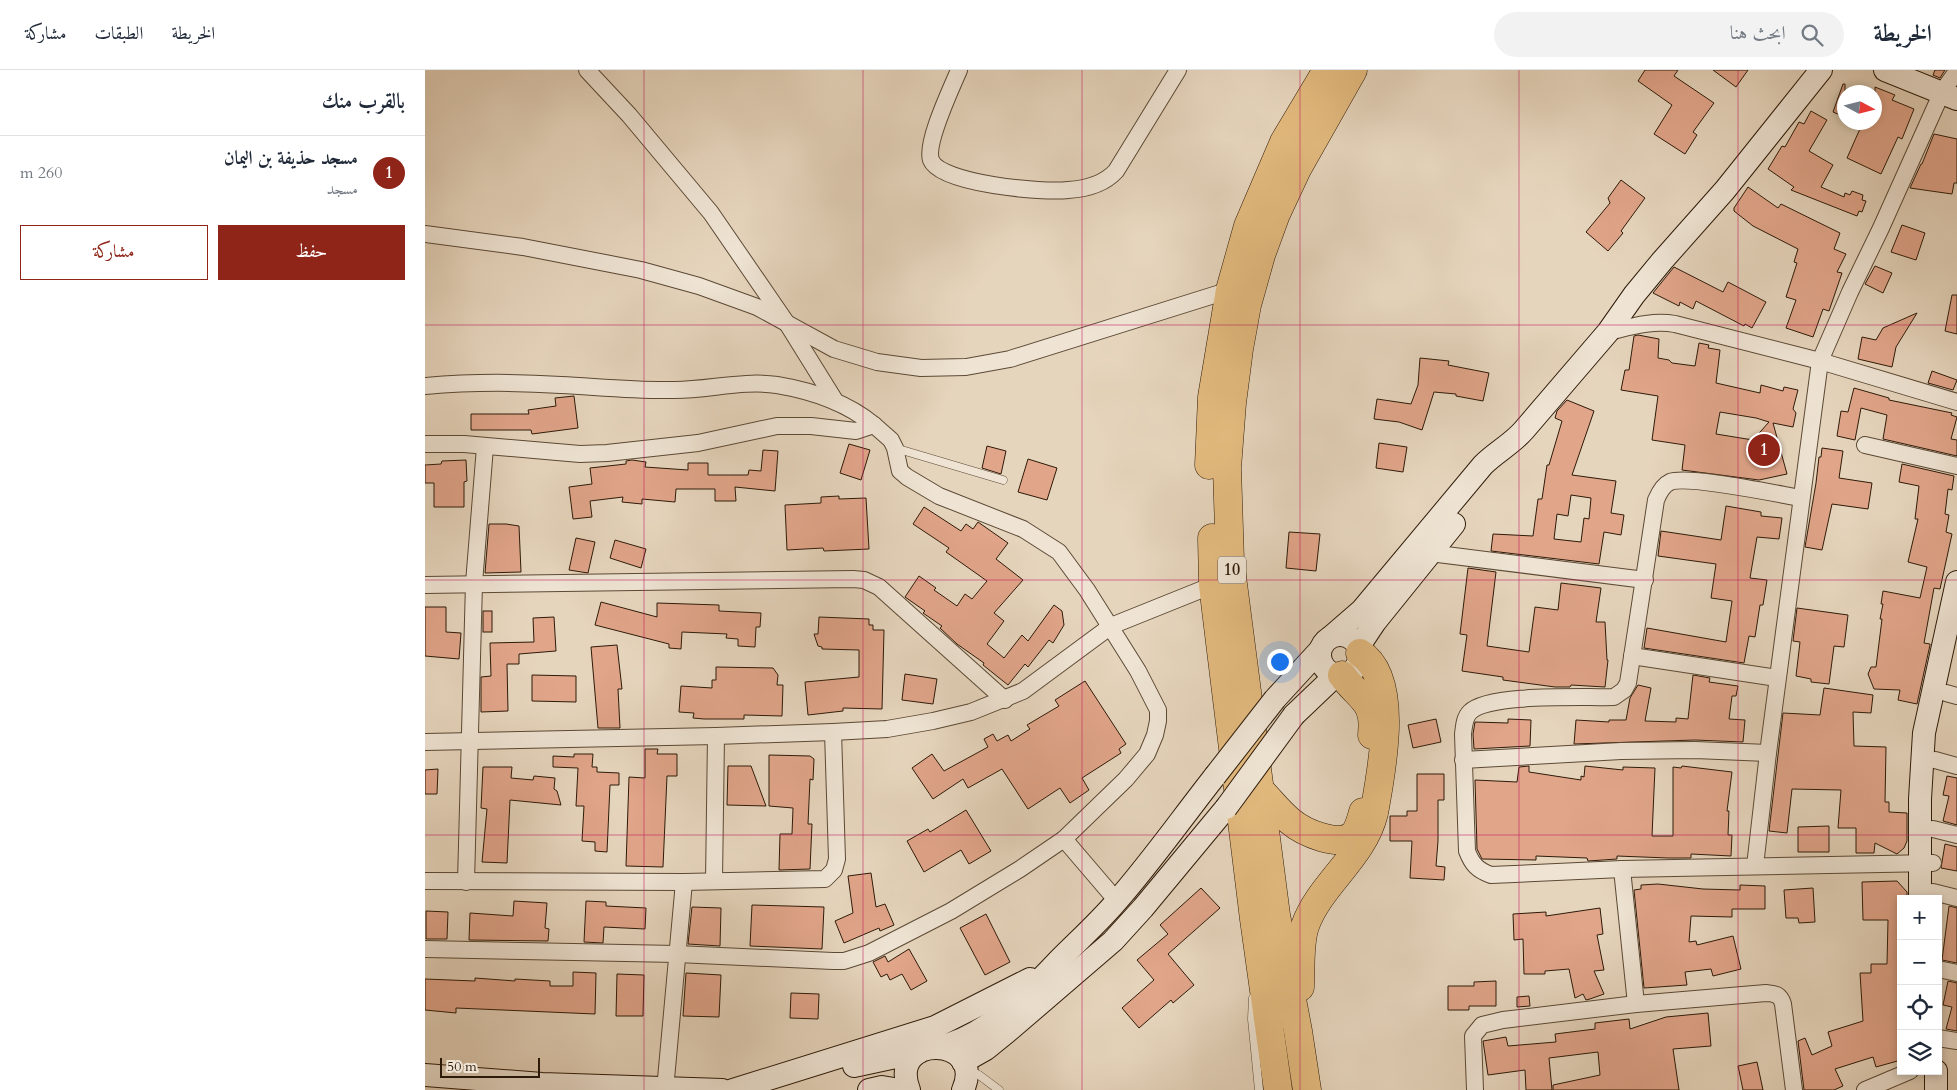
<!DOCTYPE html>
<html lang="ar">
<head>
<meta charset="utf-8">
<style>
  :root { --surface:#fff; --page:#f2f2f3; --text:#1f2937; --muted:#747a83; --line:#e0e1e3; --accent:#8f2418 }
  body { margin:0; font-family:Cardo,Amiri,serif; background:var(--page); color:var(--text); direction:rtl }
  .controls { position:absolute; right:15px; bottom:15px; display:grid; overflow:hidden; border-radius:0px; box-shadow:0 2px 8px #0003 }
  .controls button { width:45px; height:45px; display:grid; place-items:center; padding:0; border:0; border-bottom:1px solid var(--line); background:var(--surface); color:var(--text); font:25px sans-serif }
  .compass { position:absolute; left:1412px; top:15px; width:45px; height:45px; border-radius:50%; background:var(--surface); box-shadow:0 2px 8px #0003; rotate:97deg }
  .scale { position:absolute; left:15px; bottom:12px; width:100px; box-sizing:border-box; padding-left:5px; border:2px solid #2d1a08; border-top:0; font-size:14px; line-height:18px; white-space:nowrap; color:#2d1a08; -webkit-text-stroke:4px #efe4d4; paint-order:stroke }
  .you { position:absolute; left:854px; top:591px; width:18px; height:18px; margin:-12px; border:4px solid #fff; border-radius:50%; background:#1a73e8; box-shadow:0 0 0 8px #1a73e833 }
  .badge { display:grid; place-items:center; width:32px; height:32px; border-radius:50%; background:var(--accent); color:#fff; font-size:16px; font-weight:700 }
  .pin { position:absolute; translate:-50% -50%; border:2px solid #fff; box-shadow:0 1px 5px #0006 }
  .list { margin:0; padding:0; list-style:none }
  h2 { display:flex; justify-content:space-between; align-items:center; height:65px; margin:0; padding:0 20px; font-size:21px }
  h2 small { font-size:16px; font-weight:400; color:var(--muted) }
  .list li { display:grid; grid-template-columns:32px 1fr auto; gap:15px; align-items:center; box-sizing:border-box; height:75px; padding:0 20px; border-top:1px solid var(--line) }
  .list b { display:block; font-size:19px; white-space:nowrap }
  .list p { margin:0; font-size:16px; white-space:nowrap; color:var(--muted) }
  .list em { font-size:16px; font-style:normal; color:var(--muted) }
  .actions { display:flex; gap:10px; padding:15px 20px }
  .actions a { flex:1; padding:11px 0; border:1px solid var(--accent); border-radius:0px; text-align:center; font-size:18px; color:var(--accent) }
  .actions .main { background:var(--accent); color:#fff }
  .icon { flex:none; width:28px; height:28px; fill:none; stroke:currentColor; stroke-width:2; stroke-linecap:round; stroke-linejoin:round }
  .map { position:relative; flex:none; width:1532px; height:1020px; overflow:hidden; direction:ltr }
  header { display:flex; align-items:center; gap:30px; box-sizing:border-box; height:70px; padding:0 25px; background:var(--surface); border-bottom:1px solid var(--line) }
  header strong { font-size:24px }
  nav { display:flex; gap:28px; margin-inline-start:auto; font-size:18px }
  .search { width:350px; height:45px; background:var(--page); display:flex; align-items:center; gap:12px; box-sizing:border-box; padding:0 18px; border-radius:28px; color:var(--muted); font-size:19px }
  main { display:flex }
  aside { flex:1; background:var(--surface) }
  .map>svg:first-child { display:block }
</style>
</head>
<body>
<header>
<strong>الخريطة</strong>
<div class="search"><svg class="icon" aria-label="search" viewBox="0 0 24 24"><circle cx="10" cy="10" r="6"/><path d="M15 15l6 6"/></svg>ابحث هنا</div>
<nav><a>الخريطة</a><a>الطبقات</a><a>مشاركة</a></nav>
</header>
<main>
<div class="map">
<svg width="1532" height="1020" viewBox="0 0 1532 1020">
  <rect width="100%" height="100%" fill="#e6d5bd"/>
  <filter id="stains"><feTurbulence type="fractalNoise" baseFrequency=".004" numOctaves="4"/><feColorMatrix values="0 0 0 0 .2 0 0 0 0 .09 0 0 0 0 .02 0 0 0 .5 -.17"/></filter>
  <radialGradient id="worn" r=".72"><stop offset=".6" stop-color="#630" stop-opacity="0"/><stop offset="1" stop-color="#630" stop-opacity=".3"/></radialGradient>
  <g fill="#e1a58a" stroke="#2d1a08" fill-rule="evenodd">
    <path d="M1220 0H1253L1249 6 1289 33 1268 62 1272 65 1260 84 1229 64 1247 35 1213 11Z"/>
    <path d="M1288 0H1323L1311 17Z"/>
    <path d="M1510 0H1520L1515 8 1508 5Z"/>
    <path d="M1418 14H1420V47L1408 42Z"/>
    <path d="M1450 17 1470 25 1467 30 1489 39 1477 69 1473 67 1456 104 1422 88 1438 52H1450Z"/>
    <path d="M1386 41 1402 50 1384 81 1408 95 1396 117 1419 127 1420 123 1425 125 1427 121 1438 125 1437 130 1441 131 1437 142 1434 141 1432 146 1366 120 1369 117 1343 99 1357 76 1360 77 1374 52 1379 54Z"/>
    <path d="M1509 64 1532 69V113H1529L1527 124 1485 118 1496 94H1497Z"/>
    <path d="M1196 110 1220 128 1196 161 1198 163 1183 181 1161 162 1185 133 1183 128Z"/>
    <path d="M1323 117 1353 138 1356 134 1415 163 1409 179 1421 184 1412 202 1417 203 1404 241 1398 239 1388 267 1361 258 1371 230 1361 227 1372 193 1369 192 1373 179 1328 156 1309 141V138Z"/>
    <path d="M1477 155 1500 163 1491 190 1466 182Z"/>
    <path d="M1450 196 1467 203 1458 223 1440 214Z"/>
    <path d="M1249 197 1298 222 1303 212 1341 232 1327 258 1320 254 1319 256 1271 231 1268 239 1255 232 1254 236 1228 223Z"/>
    <path d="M1527 225H1532V264L1520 261Z"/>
    <path d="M1492 243 1471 277 1467 297 1433 289 1437 267 1451 270 1458 258Z"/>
    <path d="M1213 265 1234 269 1233 288 1244 290 1247 293 1270 296 1274 273 1284 275 1283 278 1295 280 1291 313 1335 323 1336 315 1358 321 1359 317 1373 320 1368 339 1371 343 1368 357 1348 353 1362 404 1334 410 1257 400 1260 375 1227 370 1233 326 1196 320 1200 300H1204L1209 266ZM1295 342 1331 348 1344 352 1328 370 1291 364Z"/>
    <path d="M995 288 1024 291 1023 295 1064 303 1058 331 1031 326V324L1009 322 997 360 974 352 949 349 952 329 986 334 993 315Z"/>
    <path d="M1507 301 1532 310 1528 320 1503 313Z"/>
    <path d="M1429 318 1464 328V330L1527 343 1526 345 1532 347 1526 369 1532 370V386L1458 369 1462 345 1436 338 1430 370 1412 366 1416 341 1423 342Z"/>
    <path d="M149 326 153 358 107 364 106 360H46V344H104L103 340 131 336 130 328Z"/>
    <path d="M1142 330 1169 341 1147 405 1191 411 1186 443 1199 445 1196 465 1179 462 1174 494 1066 481 1068 464 1108 466 1113 429H1117L1122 395H1124L1137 351 1130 348 1132 341ZM1146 425 1166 428 1164 449 1159 448 1156 472 1129 469 1132 444 1143 446Z"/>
    <path d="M954 373 982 377 978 402 951 398Z"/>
    <path d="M424 374 445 380 436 410 415 403Z"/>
    <path d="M562 376 581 381 576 404 557 398Z"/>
    <path d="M1397 378 1418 381 1414 408 1447 413 1443 439 1407 434 1397 480 1380 477 1391 413 1394 387H1396Z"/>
    <path d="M338 380 353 381 350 421 310 417 311 431H290V419H251L250 432 217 429V434L197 432 198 427 165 431 167 447 148 449 144 417 167 414 165 398 201 394V391L207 390 221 392 220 397 263 400V393H283V405H323L324 400 336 401Z"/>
    <path d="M603 389 632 398 622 430 593 422Z"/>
    <path d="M41 390 42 411 39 412V437H9V413H0V395L16 394 17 391Z"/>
    <path d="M1477 394 1529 406 1527 420 1523 419 1520 444 1524 445 1521 462 1527 464 1515 519 1509 518 1499 573 1505 574V575L1492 634 1473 630 1475 620 1449 619 1443 604 1446 597H1451L1457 549H1455L1458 534H1456L1458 521 1495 528 1502 497 1483 492 1493 449H1490L1494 416 1474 412Z"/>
    <path d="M414 426V429L441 428 444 479 399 481 398 478 362 480 360 435 396 433V427Z"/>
    <path d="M1301 436 1336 442V446L1357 448 1354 469 1332 467 1325 508 1342 510 1338 535H1335L1330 567 1324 566 1319 593 1219 578 1222 558 1301 572 1307 531 1286 528 1291 494 1233 486 1236 461 1296 470Z"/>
    <path d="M499 437 536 461 541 454 548 459 553 452 583 473 571 489 598 510 569 543 579 551 562 574 579 588 597 565 603 571 629 535 637 541 639 555 628 573 624 570 603 597 600 594 583 615 558 595 559 593 532 574 515 558 517 556 498 543 500 541 480 527 494 506 511 518 509 520 532 536 540 524 547 529 562 511 521 482 524 478 488 454Z"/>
    <path d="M64 454H81L94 456 96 502 60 503Z"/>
    <path d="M864 462 895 464 891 501 861 498Z"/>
    <path d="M151 468 170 472 163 503 144 500Z"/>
    <path d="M190 470 221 479 216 498 185 488Z"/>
    <path d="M1043 498 1071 502 1062 576 1104 582 1110 537 1133 540 1136 513 1176 518 1171 552H1180L1182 590H1183L1180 617 1146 615 1145 617H1130L1078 610V607L1037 601 1042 565 1035 564Z"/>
    <path d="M176 532 232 547V533L294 535V541L336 543 335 557H331L330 577 313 576V569L301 568 302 564 257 562 256 579 244 578V574L170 555Z"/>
    <path d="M0 537H21V562L36 563 34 589 0 586Z"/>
    <path d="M1372 538 1423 545 1419 577 1409 576 1404 614 1386 612V609L1371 606 1375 572 1368 571Z"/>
    <rect x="58" y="541" width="9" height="21"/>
    <path d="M129 547 131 581 94 584V594H82L83 641 56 642V607L66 606 65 573 109 572 108 548Z"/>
    <path d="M394 547 444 549V555H448V560H459L457 639 418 638V641L383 645 380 612 434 607V580L397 579V577L393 576 389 564H393Z"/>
    <path d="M192 575 197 619H193L195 658H173L166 577Z"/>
    <path d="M291 597 348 598 353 605 352 615H358L357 646 319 645V649H279L268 648 269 643 254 642 256 616 287 618V610H291Z"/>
    <path d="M480 604 512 609 508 634 477 630Z"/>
    <path d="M107 605 151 606V632L107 631Z"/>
    <path d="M1268 605 1285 608 1284 612 1313 616 1311 626H1307L1304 649 1320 650 1318 672 1270 670 1149 674 1151 650 1184 652V650H1201L1205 628 1213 615 1226 618 1220 651 1251 652V648L1263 649Z"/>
    <path d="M660 611 701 674 694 679 696 683 657 708 664 720 645 733 635 718 603 739 577 699 543 718 538 709 508 729 487 698 507 684 519 701 563 677 559 669 568 664 572 671 583 665 586 671 605 659 602 655 634 636 630 630Z"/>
    <path d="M1399 618 1448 625 1446 643 1428 642 1429 676 1461 677 1460 732H1464V742L1482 743V771L1479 778 1472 784 1450 773 1449 783H1431V758H1413L1416 720 1367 719 1362 763 1344 761 1358 643 1395 645Z"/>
    <path d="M1011 649 1016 672 988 678 983 655Z"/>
    <path d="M1083 649 1106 650 1105 676 1049 679 1048 664 1050 652 1083 653Z"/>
    <path d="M220 679H233L232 684H252V706H242L238 797 201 796 204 707 220 708Z"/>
    <path d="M149 684H168L167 697H172V702L194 703V715H185L182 782 170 781V772L157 771 159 736H151L153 698 128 697V686L149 687Z"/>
    <path d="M344 685 385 686 389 689 388 710 385 709 383 754H387L385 799 354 800 355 764H367L368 738 344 736Z"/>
    <path d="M303 696H326L341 736 302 735Z"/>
    <path d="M1104 696V702L1156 710V706L1159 707 1160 696 1198 700V697L1230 698 1227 766H1248V697L1256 698 1257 696 1307 702 1302 741H1304L1303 765H1307L1306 786 1266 784V788H1243L1192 786V789L1163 791 1162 788 1111 786V790L1057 789 1052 779 1050 710 1092 712 1094 697Z"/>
    <path d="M58 697H87L86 708 108 710 109 706 130 708 129 719 132 721 136 735 85 730 82 793 57 792 62 739 56 738Z"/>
    <path d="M13 699 12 724H0V700Z"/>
    <path d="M992 704H1019V730H1013V771L1011 796 1020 797 1019 810 985 808 987 771H965V746H982V741H992Z"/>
    <path d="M1522 706 1532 708V755L1518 751 1524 726 1518 725Z"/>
    <path d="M541 740 566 781 544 794 536 780 499 802 482 771 503 759 505 762Z"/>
    <path d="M1404 756V782H1373V757Z"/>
    <path d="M1520 774 1532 777V801L1516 798Z"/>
    <path d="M446 803 451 837 460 834 469 855 455 861 454 858 419 873 410 851 428 843 423 806Z"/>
    <path d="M1472 811 1482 822V829H1476V990L1451 997 1448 987 1410 999 1418 1016 1409 1020H1379L1373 971 1380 968 1387 985 1407 976 1403 962 1438 951 1435 903H1446V894H1462L1463 850H1438L1437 812Z"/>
    <path d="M1233 814 1278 819 1315 820V815L1340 816V839H1307V847L1266 846 1264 872 1271 871 1272 875 1308 866 1316 899 1288 906 1286 899 1260 902 1262 915 1219 918 1209 820 1216 819V815Z"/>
    <path d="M776 818 795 838 743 884 769 915 748 933 746 930 714 958 697 938 729 910 712 890 743 864 735 855Z"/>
    <path d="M1388 818 1390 852 1374 853 1373 848H1361L1359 820Z"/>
    <path d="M89 831 122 833 120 858 124 859 123 871 44 870 45 843 88 846Z"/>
    <path d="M161 831 181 832V836L221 838 220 859 179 857 178 873 159 872Z"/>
    <path d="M327 835 399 837 397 879 325 876Z"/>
    <path d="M1524 836 1532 838V893L1517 890Z"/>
    <path d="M267 837 296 838 295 876 263 874Z"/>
    <path d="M1175 838 1178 864 1172 865 1179 900 1169 901 1179 924 1165 929 1161 930 1158 924 1150 928 1144 899 1120 901V904H1099L1098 869 1089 870 1088 844 1121 842V846Z"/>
    <path d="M1 841 23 842 22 869H1Z"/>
    <path d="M561 844 585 892 560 905 535 858Z"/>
    <path d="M484 879 502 911 486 920 477 904 465 910 462 904 456 907 448 892 460 886 463 892Z"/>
    <path d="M148 902 171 903 170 944 31 938V943L0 940V909L50 911V908L90 911V909L125 911V916H148Z"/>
    <path d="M261 903 296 905 294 947 258 946Z"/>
    <path d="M192 904 219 905 218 946H191Z"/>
    <path d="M1071 911V936H1044V940H1023V916H1049V912Z"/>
    <path d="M1523 911 1532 913V961L1521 959 1527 937 1518 935Z"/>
    <path d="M366 923 394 924 393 949 365 948Z"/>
    <path d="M1104 926 1105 936 1092 937V927Z"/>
    <path d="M1283 943 1286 976 1248 979 1254 1020H1128V1015L1175 1005 1173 982 1124 988 1127 1020H1101L1100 1000 1063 1005 1058 971 1081 967 1083 976 1131 972 1130 964 1170 959V953L1204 949 1205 959 1241 947Z"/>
    <path d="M1332 992 1338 1020H1318L1313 996Z"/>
  </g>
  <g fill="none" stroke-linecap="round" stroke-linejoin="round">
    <defs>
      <g id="lane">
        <path d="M470 378 578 410"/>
        <path d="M828 928 827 949 834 1020"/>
        <path d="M545 1001 554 1005 574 1020"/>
      </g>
      <g id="street">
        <path d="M162 0 204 45 286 143 363 255 409 329"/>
        <path d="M534 0C527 17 500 73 506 90 515 114 619 123 643 120 660 119 679 114 691 101L753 0"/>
        <path d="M0 164 98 177 216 200 274 216 332 237 409 279 452 292 496 298 541 297 585 289 805 220"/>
        <path d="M1183 262C1205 257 1227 250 1250 254L1395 291 1532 332"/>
        <path d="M0 316C45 312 91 312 136 315 174 317 212 321 250 320 284 320 318 310 352 315 388 321 421 332 449 355"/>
        <path d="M0 374H39L155 384 182 383 273 373 352 356H386L431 361 449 355 466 370 470 378 475 401 482 407 514 426 598 459 634 482 662 520 713 601 733 640V651L730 665 722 684 701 709 639 769 595 799 526 841 444 883 419 891H408L252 884 0 879"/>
        <path d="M1440 375 1532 396"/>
        <path d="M1376 428C1352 424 1263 405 1245 412 1238 415 1234 423 1231 430L1203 613 1199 620 1189 627C1160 628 1064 623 1045 642 1039 648 1039 657 1038 664L1042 781C1047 794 1052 800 1066 805L1197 799 1508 793"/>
        <path d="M1005 483 1220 510"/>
        <path d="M0 515 428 509 439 510 454 517 580 630"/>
        <path d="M1207 586 1352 608"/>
        <path d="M1521 623 1532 626"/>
        <path d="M0 672 291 666 408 662 462 659 508 651 546 642 598 621 686 556 788 515"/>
        <path d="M1038 690 1196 681 1270 680 1343 683"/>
        <path d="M1510 690 1532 696"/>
        <path d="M1508 759 1532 765"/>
        <path d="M639 769 692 831"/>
        <path d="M1330 796 1343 683 1395 291 1425 222 1456 158 1517 22 1532 1"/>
        <path d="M1197 799 1211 934"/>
        <path d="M0 811 259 812 400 809 409 800 412 789 408 662"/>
        <path d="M289 811 291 666"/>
        <path d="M41 812 49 513 60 377"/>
        <path d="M1508 822 1532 828"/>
        <path d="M1513 899 1532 903"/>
        <path d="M1513 968 1532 971"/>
        <path d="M240 1020 259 812"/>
        <path d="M1050 1020 1048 966 1057 955 1078 950 1211 934 1341 923C1350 924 1355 924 1358 934L1369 1020"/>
        <path d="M1440 1020 1485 1001"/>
      </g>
      <g id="secondary">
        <path d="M1460 0 1532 29"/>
        <circle cx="915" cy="585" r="20"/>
        <path d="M907 566 937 540 1058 395C1071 382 1087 374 1099 360L1183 262 1209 225 1237 191 1300 120 1396 0"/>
        <path d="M934 576 950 552 1029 454"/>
        <path d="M850 629 895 580"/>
        <path d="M869 645 911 605"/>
        <path d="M1495 829V729L1499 663 1532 512"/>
        <path d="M513 977C560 968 604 922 635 889 654 870 674 852 691 832 726 792 757 748 790 706"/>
        <path d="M538 992 561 979 582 962 688 871 718 838 801 738"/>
        <path d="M429 996 494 982"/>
        <path d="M1511 1001V1020"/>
        <path d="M0 1005 117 1014 297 1020"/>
        <path d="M308 1020 510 957 605 909"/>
        <path d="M444 1020 457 1017 475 1020"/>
        <path d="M484 1020C462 962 562 966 538 1020"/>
      </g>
      <g id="highway">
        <path d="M784 395 787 327 805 220 823 156 859 72 902 0"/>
        <path d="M787 468 788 515 793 556 829 849 853 1020"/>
        <path d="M917 605C934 629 951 630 947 665"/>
        <path d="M835 720C845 730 854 742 865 751 878 762 915 779 929 764 934 758 936 749 938 742"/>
        <path d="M875 917C876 898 874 874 880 856 895 814 938 788 949 743 956 703 976 609 935 583"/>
        <path d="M882 1020 873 961 851 845 805 491 802 398 807 333 814 279 822 235 836 185 851 144 872 99 928 0"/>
      </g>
    </defs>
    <use href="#lane" stroke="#5b4935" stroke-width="9"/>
    <use href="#street" stroke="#5b4935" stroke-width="18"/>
    <use href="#secondary" stroke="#2d1a08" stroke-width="24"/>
    <use href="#highway" stroke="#2d1a08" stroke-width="29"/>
    <use href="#lane" stroke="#efe4d4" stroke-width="8"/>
    <use href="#street" stroke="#efe4d4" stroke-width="16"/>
    <use href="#secondary" stroke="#efe4d4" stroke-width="22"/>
    <use href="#highway" stroke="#e3ba7e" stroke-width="28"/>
    <defs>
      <g id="secondary-bridge">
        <path d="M790 706 850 629"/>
        <path d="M801 738 869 645"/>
      </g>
    </defs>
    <use href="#secondary-bridge" stroke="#2d1a08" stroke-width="24" stroke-linecap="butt"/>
    <use href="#secondary-bridge" stroke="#efe4d4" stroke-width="22"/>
  </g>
  <path fill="none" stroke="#c2185b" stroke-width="1" stroke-opacity="0.55" d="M219 0V1020M438 0V1020M657 0V1020M875 0V1020M1094 0V1020M1313 0V1020M0 255H1532M0 510H1532M0 765H1532"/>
  <g text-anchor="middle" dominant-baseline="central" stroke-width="4" stroke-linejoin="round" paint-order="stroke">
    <rect fill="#efe4d4" stroke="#675745" stroke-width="1" x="793" y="486.5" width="28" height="27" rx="4"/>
    <g font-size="16" font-weight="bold" fill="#2d1a08">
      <text x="807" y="500">10</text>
    </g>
  </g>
  <rect width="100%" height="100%" filter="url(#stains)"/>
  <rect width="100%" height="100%" fill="url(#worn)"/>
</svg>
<div class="controls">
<button>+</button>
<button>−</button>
<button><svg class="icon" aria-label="locate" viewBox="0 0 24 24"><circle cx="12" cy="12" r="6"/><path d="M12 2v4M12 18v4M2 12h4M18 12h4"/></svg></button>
<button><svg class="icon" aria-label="layers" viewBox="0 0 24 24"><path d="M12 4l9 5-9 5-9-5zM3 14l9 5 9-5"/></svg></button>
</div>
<svg class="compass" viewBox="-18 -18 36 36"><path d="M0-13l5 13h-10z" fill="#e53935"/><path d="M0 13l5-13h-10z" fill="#747a83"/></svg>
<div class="scale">50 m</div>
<div class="you"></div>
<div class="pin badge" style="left:1339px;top:380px">1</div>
</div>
<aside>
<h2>بالقرب منك<small></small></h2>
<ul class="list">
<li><span class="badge">1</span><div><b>مسجد حذيفة بن اليمان</b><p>مسجد</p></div><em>260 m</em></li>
</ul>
<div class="actions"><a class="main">حفظ</a><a>مشاركة</a></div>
</aside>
</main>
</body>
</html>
